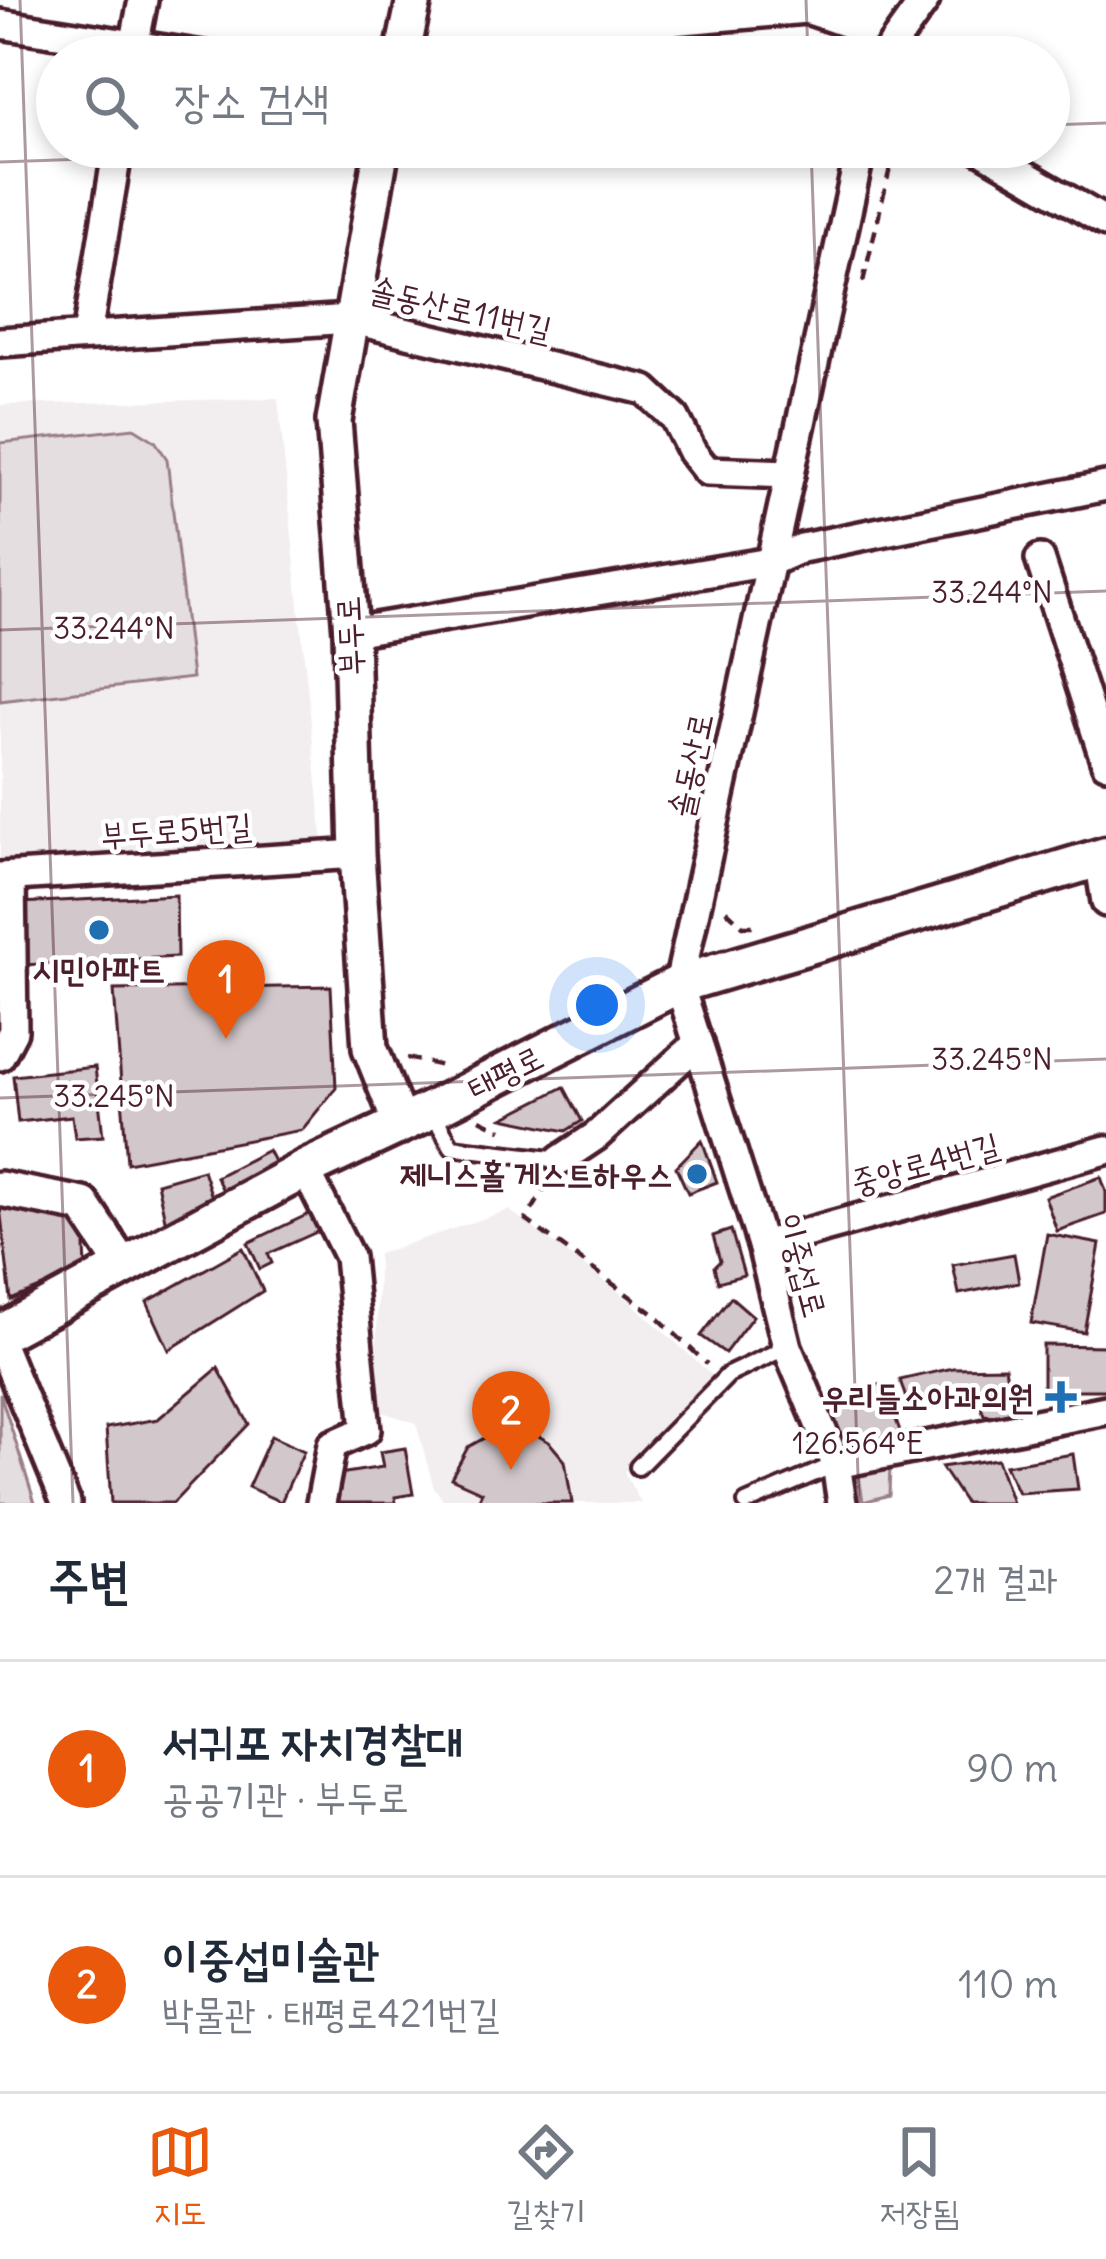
<!DOCTYPE html>
<html lang="ko">
<head>
<meta charset="utf-8">
<style>
  :root { --surface:#fff; --page:#f6f6f7; --text:#1f2937; --muted:#747a83; --line:#e0e1e3; --accent:#ea580c }
  body { margin:0; font-family:Delius,"Poor Story",sans-serif; background:var(--page); color:var(--text) }
  .you { position:absolute; left:597px; top:1005px; width:42px; height:42px; margin:-30px; border:9px solid #fff; border-radius:50%; background:#1a73e8; box-shadow:0 0 0 18px #1a73e833 }
  .badge { display:grid; place-items:center; width:78px; height:78px; border-radius:50%; background:var(--accent); color:#fff; font-size:39px; font-weight:700 }
  .pin { position:absolute; translate:-50% -99px; filter:drop-shadow(0 3px 6px #0008) }
  .pin::after { content:''; position:absolute; top:63px; width:42px; height:36px; background:inherit; clip-path:polygon(0 0,100% 0,50% 100%) }
  .list { margin:0; padding:0; list-style:none }
  h2 { display:flex; justify-content:space-between; align-items:center; height:156px; margin:0; padding:0 48px; font-size:51px }
  h2 small { font-size:39px; font-weight:400; color:var(--muted) }
  .list li { display:grid; grid-template-columns:78px 1fr auto; gap:36px; align-items:center; box-sizing:border-box; height:216px; padding:0 48px; border-top:3px solid var(--line) }
  .list b { display:block; font-size:45px; white-space:nowrap }
  .list p { margin:0; font-size:39px; white-space:nowrap; color:var(--muted) }
  .list em { font-size:39px; font-style:normal; color:var(--muted) }
  .icon { flex:none; width:66px; height:66px; fill:none; stroke:currentColor; stroke-width:2; stroke-linecap:round; stroke-linejoin:round }
  .map { position:relative; flex:none; width:1106px; height:1503px; overflow:hidden }
  .search { position:absolute; background:var(--surface); box-shadow:0 6px 18px #0003; left:36px; right:36px; top:36px; height:132px; display:flex; align-items:center; gap:30px; box-sizing:border-box; padding:0 42px; border-radius:66px; color:var(--muted); font-size:45px }
  .sheet { height:588px; background:var(--surface) }
  nav { display:flex; justify-content:space-around; align-items:center; box-sizing:border-box; height:168px; border-top:3px solid var(--line); background:var(--surface); font-size:33px; color:var(--muted) }
  nav a { display:grid; justify-items:center; gap:6px }
  nav .on { color:var(--accent) }
  .map>svg:first-child { display:block }
</style>
</head>
<body>
<div class="map">
<svg width="1106" height="1503" viewBox="0 0 1106 1503">
  <rect width="100%" height="100%" fill="#fff"/>
  <filter id="ink" filterUnits="userSpaceOnUse"><feTurbulence type="fractalNoise" baseFrequency=".00833" numOctaves="2"/><feDisplacementMap in="SourceGraphic" scale="24" xChannelSelector="R" yChannelSelector="G"/><feConvolveMatrix kernelMatrix="1 2 1 2 8 2 1 2 1" color-interpolation-filters="sRGB"/></filter>
  <g filter="url(#ink)">
    <g fill="#f2eeef">
      <path d="M278 398 323 842 0 864V405Z"/>
      <path d="M509 1210 623 1295 712 1375 624 1472 641 1503H446L434 1488 416 1423 376 1410 378 1254Z"/>
    </g>
    <g fill="#e5dee0" stroke="#987e86" stroke-width="3">
      <path d="M134 428 155 441 167 459 192 678 0 701V443Z"/>
      <path d="M0 1393 35 1503H0Z"/>
      <path d="M890 1465 889 1495 863 1502 859 1475Z"/>
    </g>
    <g fill="#d2c7cb" stroke="#4a1f2b" stroke-width="3">
      <path d="M176 895 177 957 23 965 20 903Z"/>
      <path d="M331 986 336 1088 302 1130 127 1163 114 990Z"/>
      <path d="M95 1067 103 1136 75 1138 72 1116 18 1122 13 1076Z"/>
      <path d="M564 1087 582 1121 566 1131 503 1118Z"/>
      <path d="M702 1140 717 1182 688 1193 676 1167Z"/>
      <path d="M268 1150 279 1171 227 1198 216 1177Z"/>
      <path d="M203 1170 214 1203 166 1224 157 1183Z"/>
      <path d="M1101 1177 1106 1192V1214L1057 1231 1045 1197Z"/>
      <path d="M0 1207 84 1223 86 1269 11 1300Z"/>
      <path d="M313 1212 321 1230 268 1254 272 1263 260 1269 248 1243Z"/>
      <path d="M731 1230 744 1275 718 1282 714 1267 720 1261 713 1236Z"/>
      <path d="M1047 1234 1100 1244 1084 1332 1031 1323Z"/>
      <path d="M243 1248 263 1291 169 1350 147 1302Z"/>
      <path d="M1014 1254 1019 1282 959 1294 953 1265Z"/>
      <path d="M731 1297 753 1316 725 1353 701 1336Z"/>
      <path d="M1043 1345 1106 1346V1390H1043Z"/>
      <path d="M1005 1367 1013 1417 984 1415 979 1400 910 1411 900 1380 953 1368Z"/>
      <path d="M218 1368 249 1424 173 1503H111L106 1428 158 1419Z"/>
      <path d="M883 1384 903 1439 843 1451 825 1401Z"/>
      <path d="M497 1431 531 1432 549 1442 565 1461 572 1503H477L482 1492 451 1478 468 1447Z"/>
      <path d="M271 1436 304 1451 281 1502 248 1487Z"/>
      <path d="M405 1448 413 1494 395 1497 396 1503H337L333 1475 383 1467 380 1452Z"/>
      <path d="M1073 1454 1078 1489 1018 1493 1005 1465Z"/>
      <path d="M997 1459 1012 1503H965L941 1467Z"/>
    </g>
    <g fill="none" stroke-linecap="round" stroke-linejoin="round">
      <defs>
        <g id="service">
          <path d="M431 1110 452 1147 560 1160"/>
          <path d="M638 1467 728 1375 787 1347"/>
          <path d="M746 1503 836 1464"/>
        </g>
        <g id="minor">
          <path d="M0 24 210 57"/>
          <path d="M132 57 143 0"/>
          <path d="M624 57 803 41 849 57"/>
          <path d="M884 57 925 0"/>
          <path d="M977 147 1106 222"/>
          <path d="M87 335 118 147"/>
          <path d="M0 342 350 319 645 390 675 418 692 452 707 471 790 474"/>
          <path d="M1040 559 1106 763"/>
          <path d="M351 632 770 562 802 548 1106 486"/>
          <path d="M1099 858 1106 902"/>
          <path d="M0 877 357 854"/>
          <path d="M0 1056 13 1031 11 877"/>
          <path d="M560 1160 596 1136 698 1043"/>
          <path d="M305 1169 349 1257 366 1430 332 1445 321 1503"/>
          <path d="M762 1245 1106 1150"/>
          <path d="M0 1342 66 1503"/>
          <path d="M836 1464 1106 1410"/>
          <path d="M842 1503 836 1464 787 1347 762 1245 679 984 861 147"/>
        </g>
        <g id="tertiary">
          <path d="M402 57 414 0"/>
          <path d="M382 147 334 421 351 632 357 854 370 1048 400 1123"/>
          <path d="M0 1189 83 1205 124 1267"/>
        </g>
        <path id="secondary" d="M0 1334 305 1169 431 1110 679 984 1106 856"/>
      </defs>
      <use href="#service" stroke="#4a1f2b" stroke-width="22"/>
      <use href="#minor" stroke="#4a1f2b" stroke-width="36"/>
      <use href="#tertiary" stroke="#4a1f2b" stroke-width="42"/>
      <use href="#secondary" stroke="#4a1f2b" stroke-width="45"/>
      <g stroke="#4a1f2b" stroke-width="4.5" stroke-dasharray="12 9" stroke-linecap="butt">
        <path d="M863 282 895 147"/>
        <path d="M726 910 743 926H756"/>
        <path d="M407 1058 442 1066"/>
        <path d="M480 1119 502 1130"/>
        <path d="M549 1182 526 1220 654 1314 707 1364"/>
      </g>
      <use href="#service" stroke="#fff" stroke-width="14"/>
      <use href="#minor" stroke="#fff" stroke-width="27"/>
      <use href="#tertiary" stroke="#fff" stroke-width="33"/>
      <use href="#secondary" stroke="#fff" stroke-width="36"/>
    </g>
  </g>
  <path fill="none" stroke="#4a1f2b" stroke-width="3" stroke-opacity="0.45" d="M20 0 73 1503M806 0 808 57M1049 125 1106 123M811 147 859 1503M0 162 427 147M0 630 1106 591M0 1098 1106 1059"/>
  <g fill="#1f6fb2" stroke="#fff" stroke-width="4.5">
    <circle cx="99" cy="930" r="12"/>
    <circle cx="697" cy="1174" r="12"/>
    <path d="M1055 1379h12v12h12v12h-12v12h-12v-12h-12v-12h12z"/>
  </g>
  <g text-anchor="middle" dominant-baseline="central" stroke-width="9" stroke-linejoin="round" paint-order="stroke">
    <g font-size="33" fill="#4a1f2b" stroke="#fff">
      <text transform="translate(461 309) rotate(13)">솔동산로11번길</text>
      <text transform="translate(349 636) rotate(-93)">부두로</text>
      <text transform="translate(690 765) rotate(-78)">솔동산로</text>
      <text transform="translate(176 830) rotate(-4)">부두로5번길</text>
      <text transform="translate(505 1072) rotate(-27)">태평로</text>
      <text transform="translate(925 1163) rotate(-15)">중앙로4번길</text>
      <text transform="translate(803 1265) rotate(75)">이중섭로</text>
    </g>
    <g font-size="33" font-weight="bold" fill="#4a1f2b" stroke="#fff" text-anchor="end">
      <text x="99" y="969" text-anchor="middle">시민아파트</text>
      <text x="673" y="1174">제니스홀 게스트하우스</text>
      <text x="1034" y="1397">우리들소아과의원</text>
    </g>
  </g>
  <g font-size="30" text-anchor="middle" fill="#4a1f2b" stroke="#fff" stroke-width="9" stroke-linejoin="round" paint-order="stroke">
    <text x="992" y="603">33.244°N</text>
    <text x="114" y="639">33.244°N</text>
    <text x="992" y="1070">33.245°N</text>
    <text x="114" y="1107">33.245°N</text>
    <text x="858" y="1454">126.564°E</text>
  </g>
</svg>
<div class="you"></div>
<div class="pin badge" style="left:226px;top:1039px">1</div>
<div class="pin badge" style="left:511px;top:1470px">2</div>
<div class="search"><svg class="icon" aria-label="search" viewBox="0 0 24 24"><circle cx="10" cy="10" r="6"/><path d="M15 15l6 6"/></svg>장소 검색</div>
</div>
<section class="sheet">
<h2>주변<small>2개 결과</small></h2>
<ul class="list">
<li><span class="badge">1</span><div><b>서귀포 자치경찰대</b><p>공공기관 · 부두로</p></div><em>90 m</em></li>
<li><span class="badge">2</span><div><b>이중섭미술관</b><p>박물관 · 태평로421번길</p></div><em>110 m</em></li>
</ul>
</section>
<nav>
<a class="on"><svg class="icon" aria-label="map" viewBox="0 0 24 24"><path d="M3 6l6-2 6 2 6-2v14l-6 2-6-2-6 2zM9 4v14M15 6v14"/></svg>지도</a>
<a><svg class="icon" aria-label="directions" viewBox="0 0 24 24"><path d="M12 3l9 9-9 9-9-9zM9 14v-3h6M13 9l2 2-2 2"/></svg>길찾기</a>
<a><svg class="icon" aria-label="saved" viewBox="0 0 24 24"><path d="M7 4h10v16l-5-4-5 4z"/></svg>저장됨</a>
</nav>
</body>
</html>
